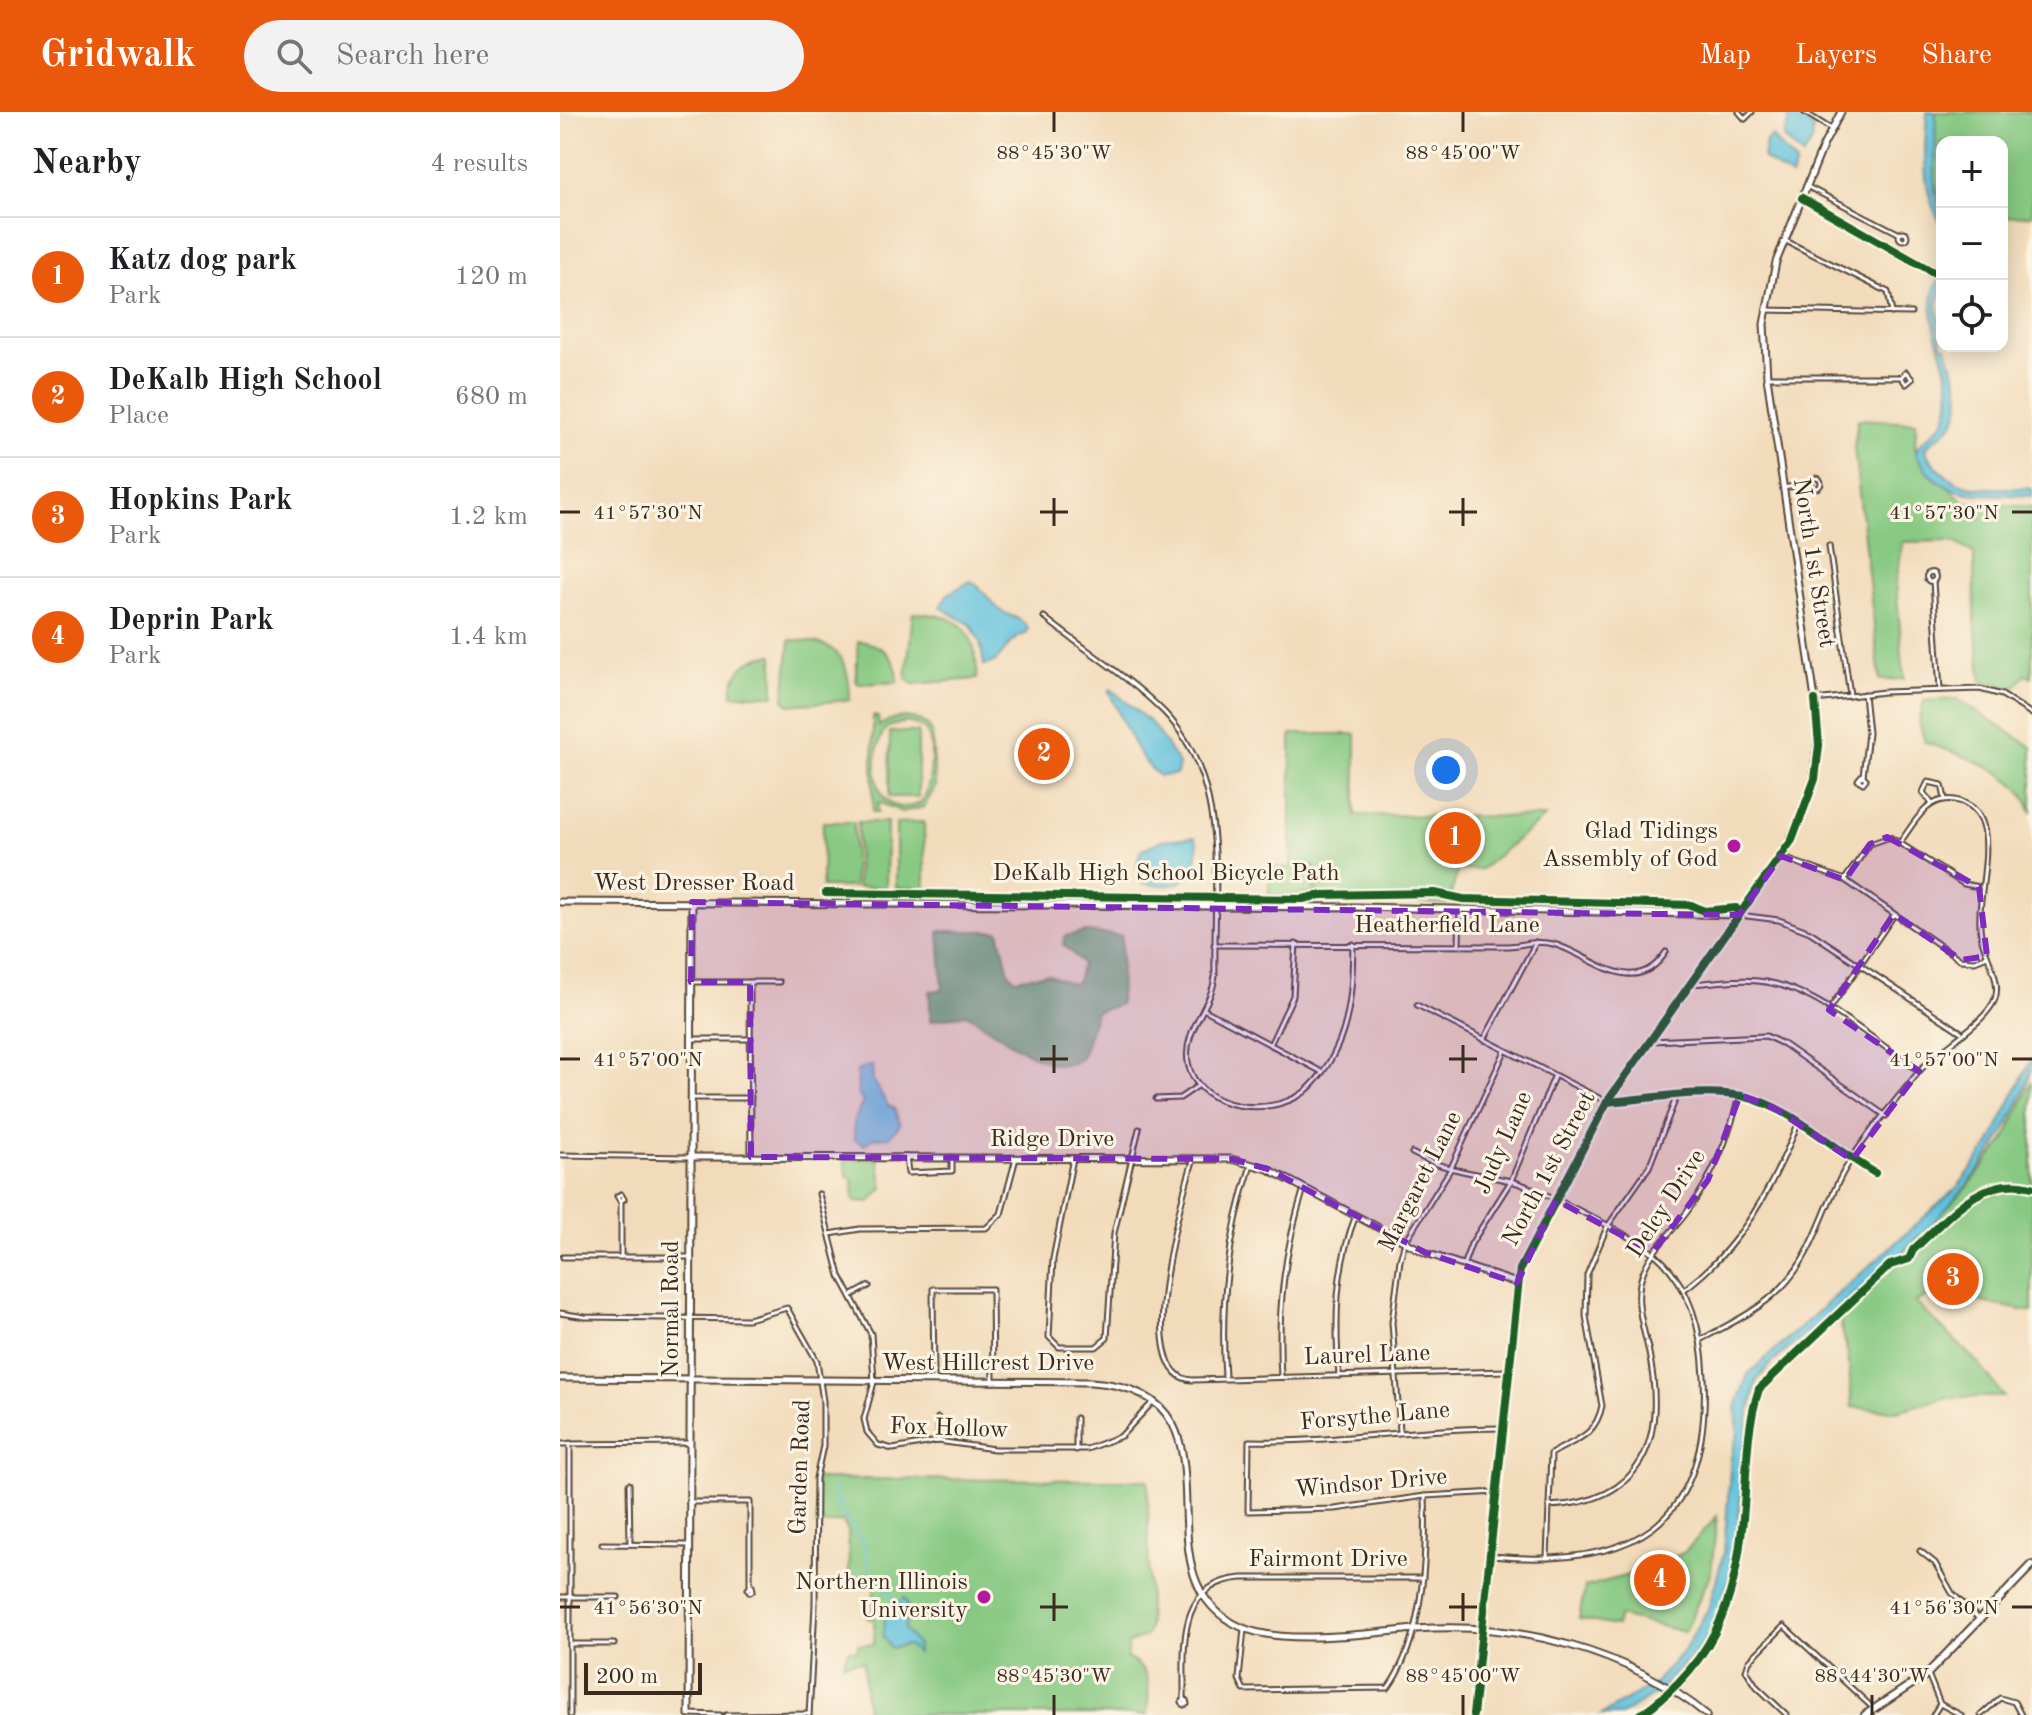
<!DOCTYPE html>
<html lang="en">
<head>
<meta charset="utf-8">
<style>
  :root { --surface:#fff; --page:#f2f2f2; --text:#202124; --muted:#757577; --line:#e0e0e0; --accent:#ea580c }
  body { margin:0; font-family:"Old Standard TT",serif; background:var(--page); color:var(--text) }
  .controls { position:absolute; right:24px; top:24px; display:grid; overflow:hidden; border-radius:16px; box-shadow:0 4px 20px #0003 }
  .controls button { width:72px; height:72px; display:grid; place-items:center; padding:0; border:0; border-bottom:2px solid var(--line); background:var(--surface); color:var(--text); font:40px sans-serif }
  .scale { position:absolute; left:24px; bottom:20px; width:118px; box-sizing:border-box; padding-left:8px; border:4px solid #3b2a1e; border-top:0; font-size:22px; line-height:28px; white-space:nowrap; color:#3b2a1e; -webkit-text-stroke:6px #fcf5e5; paint-order:stroke }
  .you { position:absolute; left:886px; top:658px; width:28px; height:28px; margin:-20px; border:6px solid #fff; border-radius:50%; background:#1a73e8; box-shadow:0 0 0 12px #1a73e833 }
  .badge { display:grid; place-items:center; width:52px; height:52px; border-radius:50%; background:var(--accent); color:#fff; font-size:26px; font-weight:700 }
  .pin { position:absolute; translate:-50% -50%; border:4px solid #fff; box-shadow:0 2px 8px #0006 }
  .list { margin:0; padding:0; list-style:none }
  h2 { display:flex; justify-content:space-between; align-items:center; height:104px; margin:0; padding:0 32px; font-size:34px }
  h2 small { font-size:26px; font-weight:400; color:var(--muted) }
  .list li { display:grid; grid-template-columns:52px 1fr auto; gap:24px; align-items:center; box-sizing:border-box; height:120px; padding:0 32px; border-top:2px solid var(--line) }
  .list b { display:block; font-size:30px; white-space:nowrap }
  .list p { margin:0; font-size:26px; white-space:nowrap; color:var(--muted) }
  .list em { font-size:26px; font-style:normal; color:var(--muted) }
  .icon { flex:none; width:44px; height:44px; fill:none; stroke:currentColor; stroke-width:2; stroke-linecap:round; stroke-linejoin:round }
  .map { position:relative; flex:none; width:1472px; height:1603px; overflow:hidden }
  header { display:flex; align-items:center; gap:48px; box-sizing:border-box; height:112px; padding:0 40px; background:var(--accent); color:#fff }
  header strong { font-size:38px }
  nav { display:flex; gap:44px; margin-inline-start:auto; font-size:28px }
  .search { width:560px; height:72px; background:var(--page); display:flex; align-items:center; gap:20px; box-sizing:border-box; padding:0 28px; border-radius:44px; color:var(--muted); font-size:30px }
  main { display:flex }
  aside { flex:1; background:var(--surface) }
  .map>svg:first-child { display:block }
</style>
</head>
<body>
<header>
<strong>Gridwalk</strong>
<div class="search"><svg class="icon" aria-label="search" viewBox="0 0 24 24"><circle cx="10" cy="10" r="6"/><path d="M15 15l6 6"/></svg>Search here</div>
<nav><a>Map</a><a>Layers</a><a>Share</a></nav>
</header>
<main>
<aside>
<h2>Nearby<small>4 results</small></h2>
<ul class="list">
<li><span class="badge">1</span><div><b>Katz dog park</b><p>Park</p></div><em>120 m</em></li>
<li><span class="badge">2</span><div><b>DeKalb High School</b><p>Place</p></div><em>680 m</em></li>
<li><span class="badge">3</span><div><b>Hopkins Park</b><p>Park</p></div><em>1.2 km</em></li>
<li><span class="badge">4</span><div><b>Deprin Park</b><p>Park</p></div><em>1.4 km</em></li>
</ul>
</aside>
<div class="map">
<svg width="1472" height="1603" viewBox="0 0 1472 1603">
  <rect width="100%" height="100%" fill="#fcf5e5"/>
  <filter id="ink" filterUnits="userSpaceOnUse"><feTurbulence type="fractalNoise" baseFrequency=".0125" numOctaves="2"/><feDisplacementMap in="SourceGraphic" scale="16" xChannelSelector="R" yChannelSelector="G"/><feConvolveMatrix kernelMatrix="1 2 1 2 8 2 1 2 1" color-interpolation-filters="sRGB"/></filter>
  <filter id="wash" filterUnits="userSpaceOnUse"><feTurbulence type="fractalNoise" baseFrequency=".006" numOctaves="4" result="noise"/><feDisplacementMap in="SourceGraphic" scale="32" xChannelSelector="R" yChannelSelector="G"/><feGaussianBlur stdDeviation="1.8" result="paint"/><feColorMatrix in="noise" values="0 0 0 0 0 0 0 0 0 0 0 0 0 0 0 0 0 1.4 0 .05"/><feComposite in="paint" operator="in"/></filter>
  <g filter="url(#wash)">
    <rect width="100%" height="100%" fill="#f2dbbb"/>
    <g fill="#87c982" stroke="#617a50" stroke-width="2" fill-rule="evenodd">
      <path d="M1367 0H1472V103L1442 105V30H1382V94L1365 40Z"/>
      <path d="M1298 307 1356 310 1355 336 1367 357 1405 390 1472 395V565L1465 562 1455 576 1422 570 1415 512 1414 441 1392 429 1343 430 1336 470 1344 567 1320 568 1294 336Z"/>
      <path d="M353 501C402 502 417 518 417 567L352 572 346 566Z"/>
      <path d="M230 528C274 528 290 543 290 588L229 593 224 587Z"/>
      <path d="M298 529C322 531 338 546 338 570L299 572 296 569Z"/>
      <path d="M213 543 214 583H172C172 559 189 544 213 543Z"/>
      <path d="M1397 587 1472 635V701C1461 658 1403 645 1365 630L1359 610 1364 589Z"/>
      <path d="M313 604 318 605 319 614C336 602 359 601 372 619L375 675 364 695 342 700 318 690V700H313ZM346 610C354 612 364 614 368 622 374 636 371 682 360 691 305 714 311 630 327 615Z"/>
      <path d="M330 620H358V685H329Z"/>
      <path d="M731 622H796V703L985 705 921 757 898 758 888 792 756 788 755 754 731 753Z"/>
      <path d="M263 710H294V775H262Z"/>
      <path d="M298 710H327L326 775H297Z"/>
      <path d="M364 710 365 776H336V711Z"/>
      <path d="M710 755 753 756 754 782 709 784Z"/>
      <path d="M1472 969V1200L1376 1181 1355 1190 1419 1252 1444 1285H1388L1336 1299 1292 1295 1288 1242 1278 1202 1407 1076 1444 1029Z"/>
      <path d="M284 1047H318L323 1076 310 1090 294 1089 293 1068 287 1064Z"/>
      <path d="M256 1367 588 1368 589 1515 586 1524 568 1532 567 1546C594 1560 588 1576 588 1603H307L303 1549 283 1551 288 1538H297L298 1532H314V1507H308V1503L314 1500V1475H305L301 1466H289L288 1419 283 1410 256 1413Z"/>
      <path d="M1157 1404 1151 1460 1125 1520 1059 1504 1056 1514 1019 1507 1025 1475 1087 1458 1125 1440Z"/>
    </g>
    <path fill="#6dad70" stroke="#546c47" stroke-width="2" d="M379 819H439L449 861 455 867 487 862 512 872 517 869 522 851 503 832 505 824 526 820 562 824 560 892 536 900C531 910 526 941 520 946 493 972 432 914 406 902L370 909V879L383 878Z"/>
    <g fill="#5fc1dd" stroke="#4d767e" stroke-width="2">
      <path d="M1226 0 1238 2 1253 17 1252 30 1243 44 1224 26 1229 7Z"/>
      <path d="M1367 0H1376L1375 78 1382 113C1360 79 1365 39 1367 0Z"/>
      <path d="M1211 24 1236 52 1231 65 1203 46 1206 29Z"/>
      <path d="M1382 161V178L1377 191 1382 234H1386C1392 257 1409 285 1394 309 1387 320 1374 327 1365 336 1367 345 1373 351 1379 357 1406 385 1437 373 1472 377V384C1425 379 1384 394 1356 342L1357 335C1365 327 1379 318 1384 308 1407 257 1350 208 1382 161Z"/>
      <path d="M411 469C424 477 429 489 440 498 450 505 461 505 468 516L467 521C442 529 444 552 424 553L420 530 411 513 380 495 388 482Z"/>
      <path d="M551 577 592 612 619 652 617 662 600 664C578 651 560 603 549 579Z"/>
      <path d="M635 725C642 737 633 764 619 771 610 775 589 773 580 770L577 752 581 738 602 728Z"/>
      <path d="M1472 945C1472 965 1464 979 1456 997 1406 1103 1300 1174 1213 1250L1197 1268 1189 1302 1175 1445 1160 1502 1139 1537 1095 1582 1061 1603H1041L1094 1572 1125 1537 1148 1497 1164 1440 1171 1345 1178 1321 1176 1295 1188 1262 1397 1076 1430 1032Z"/>
      <path d="M308 954H312L313 968 328 994 334 996 340 1013 329 1025 313 1026 304 1033 294 1027V1010L303 989 298 983 297 959Z"/>
      <path d="M344 1486 347 1491 345 1517 357 1533V1541L348 1533 331 1536 323 1524 326 1500Z"/>
    </g>
    <g fill="none" stroke-linecap="round" stroke-linejoin="round">
      <path stroke="#5fc1dd" stroke-width="2" d="M277 1375 274 1387 281 1390 278 1396 303 1430 311 1461 337 1489"/>
    </g>
  </g>
  <g filter="url(#ink)">
    <g fill="none" stroke-linecap="round" stroke-linejoin="round">
      <defs>
        <g id="street">
          <path d="M1179 0 1185 7 1192 0"/>
          <path d="M1244 0 1271 17"/>
          <path d="M1246 74 1340 122"/>
          <circle cx="1343" cy="124" r="4"/>
          <path d="M1226 129 1328 180 1332 201"/>
          <path d="M1206 198 1351 201"/>
          <path d="M1207 265H1341L1346 260 1352 267 1346 272 1341 265"/>
          <circle cx="1256" cy="371" r="5"/>
          <path d="M1223 376 1251 371"/>
          <path d="M1269 434 1290 583"/>
          <circle cx="1371" cy="465" r="4.5"/>
          <path d="M1373 469 1380 578"/>
          <path d="M484 505C523 537 568 564 604 600 671 669 653 776 655 864 652 895 623 917 628 950 636 1001 719 1007 750 975 790 934 792 885 793 832"/>
          <path d="M1255 588 1324 580 1420 577 1442 583 1472 602"/>
          <path d="M1302 663 1306 667 1303 671 1298 668Z"/>
          <path d="M1303 664 1308 621 1304 582"/>
          <path d="M1372 692 1363 680 1368 670 1382 673 1385 687"/>
          <path d="M1221 745 1285 768 1401 848 1415 849 1427 844"/>
          <path d="M1285 767 1310 732 1330 725 1404 772 1419 775"/>
          <path d="M1179 803 1219 808 1250 820 1401 920"/>
          <path d="M654 833 948 834C964 833 977 828 993 832 1029 841 1074 890 1106 840"/>
          <path d="M899 833 900 797"/>
          <path d="M131 870H219"/>
          <path d="M190 870 191 1045"/>
          <path d="M1132 872C1156 870 1182 866 1206 870 1258 878 1315 930 1359 959"/>
          <path d="M857 893 1047 990 1159 982 1206 992 1315 1061"/>
          <path d="M645 898 762 960"/>
          <path d="M1269 898 1334 803"/>
          <path d="M131 927H191"/>
          <path d="M924 928 976 830"/>
          <path d="M1091 929 1206 924 1223 932 1326 1004"/>
          <path d="M710 933 733 884 736 832"/>
          <path d="M131 986H191"/>
          <path d="M596 987 620 986 639 973"/>
          <path d="M852 1041C885 1059 916 1061 951 1069 978 1076 1077 1126 1097 1144 1131 1174 1142 1220 1144 1265 1151 1416 1071 1457 931 1444"/>
          <path d="M0 1043 128 1045"/>
          <path d="M346 1045 348 1061 392 1059V1045"/>
          <path d="M513 1046 493 1147 489 1225 499 1235H536L547 1226 554 1121 579 1017"/>
          <path d="M634 1046C622 1083 570 1266 633 1268L946 1259"/>
          <path d="M61 1082 64 1087 60 1089 57 1084Z"/>
          <path d="M259 1082 280 1164 311 1222 314 1270 304 1307 307 1320 318 1333 333 1337 378 1329 434 1337H527L561 1324 591 1292"/>
          <path d="M61 1089V1145"/>
          <path d="M270 1122 300 1117 426 1116 441 1102 456 1046"/>
          <path d="M3 1145H130"/>
          <path d="M903 1154 911 1132 951 1069 994 965"/>
          <path d="M1125 1177C1181 1135 1212 1076 1238 1012"/>
          <path d="M291 1184 309 1174"/>
          <path d="M0 1201 25 1205 188 1207 227 1196 257 1249 263 1289V1334L256 1366 255 1494 249 1603"/>
          <path d="M1140 1228C1168 1213 1198 1199 1221 1176 1254 1143 1262 1098 1284 1059 1304 1025 1332 993 1357 962 1375 938 1425 913 1435 887 1442 866 1424 843 1421 823 1413 781 1450 698 1395 688 1367 684 1355 710 1341 729"/>
          <path d="M779 1264C775 1209 775 1156 796 1103"/>
          <path d="M665 1265C660 1190 668 1125 691 1053"/>
          <path d="M721 1265C717 1198 724 1140 744 1076"/>
          <path d="M374 1269 373 1177H432L433 1270"/>
          <path d="M378 1306V1329"/>
          <path d="M840 1319 832 1210 840 1148 845 1130 890 1058 945 939"/>
          <path d="M0 1332 129 1331"/>
          <path d="M516 1338V1306"/>
          <path d="M69 1372 70 1432"/>
          <path d="M937 1380 865 1384 775 1397 688 1399 689 1329C775 1331 859 1315 945 1316"/>
          <path d="M129 1390H190V1474"/>
          <path d="M989 1394C1085 1390 1106 1326 1089 1241 1083 1212 1072 1187 1084 1158 1094 1135 1113 1119 1127 1100 1153 1065 1169 1026 1179 984"/>
          <path d="M42 1432 129 1433"/>
          <path d="M1360 1439 1375 1451 1392 1481 1418 1506"/>
          <path d="M987 1446 991 1342C1015 1327 1035 1326 1042 1294L1026 1204 1027 1163 1047 1115 1089 1055 1116 986"/>
          <path d="M192 1474 193 1478 190 1480 188 1477Z"/>
          <path d="M0 1485H58"/>
          <path d="M684 1517 679 1567 684 1578 828 1576C864 1526 867 1444 865 1384"/>
          <path d="M10 1532H54"/>
          <path d="M1368 1562 1380 1592"/>
          <path d="M624 1588C625 1538 614 1471 682 1466H863"/>
          <path d="M626 1588 627 1592 624 1593 622 1590Z"/>
          <path d="M1380 1592 1401 1603"/>
          <path d="M129 1602 160 1603"/>
          <path d="M10 1603V1331"/>
          <path d="M166 1603 249 1602"/>
          <path d="M1227 1603 1197 1575 1186 1558 1189 1549 1224 1514 1314 1597"/>
          <path d="M1373 1603 1380 1592"/>
          <path d="M1421 1603 1440 1586 1454 1590 1461 1603"/>
        </g>
        <g id="secondary">
          <path d="M0 790 796 795 1178 803"/>
          <path d="M130 1045 671 1047 708 1057 866 1141 957 1171"/>
          <path d="M0 1266 531 1270C699 1281 565 1464 681 1515 722 1534 810 1521 856 1517 955 1509 1069 1539 1147 1603"/>
          <path d="M129 1603 132 790"/>
          <path d="M913 1603 957 1171 963 1150 1047 990 1225 738 1252 677 1259 614 1207 265 1204 212 1216 150 1264 32 1281 0"/>
        </g>
        <path id="primary" d="M1305 1603 1367 1562 1472 1453"/>
      </defs>
      <use href="#street" stroke="#564536" stroke-width="7"/>
      <use href="#secondary" stroke="#564536" stroke-width="9"/>
      <use href="#primary" stroke="#564536" stroke-width="10"/>
      <use href="#street" stroke="#fff" stroke-width="3"/>
      <use href="#secondary" stroke="#fff" stroke-width="5"/>
      <use href="#primary" stroke="#fff" stroke-width="6"/>
      <defs>
        <g id="cycleway">
          <path d="M1242 86 1382 165"/>
          <path d="M266 781 743 787 760 783 875 781 903 787 1131 793 1144 799 1176 796 1179 803"/>
          <path d="M1047 990C1090 987 1141 976 1182 984 1230 994 1273 1037 1315 1061"/>
          <path d="M913 1603 960 1157 1047 990 1232 728 1255 667 1259 633 1255 588"/>
          <path d="M1080 1603C1163 1545 1179 1477 1185 1380 1187 1345 1188 1310 1199 1277L1330 1153 1349 1147 1353 1138C1387 1107 1421 1061 1472 1075"/>
        </g>
      </defs>
      <use href="#cycleway" stroke="#fcf5e5" stroke-width="13"/>
      <use href="#cycleway" stroke="#1b5e20" stroke-width="8"/>
    </g>
  </g>
  <path fill="#7b2cbf" fill-opacity="0.2" stroke="#7b2cbf" stroke-width="6" stroke-dasharray="16 10" stroke-linejoin="round" d="M1327 725 1419 775 1427 844 1401 848 1334 802 1269 898 1359 959 1292 1048 1214 996 1180 983 1148 1068 1093 1140 996 1088 957 1171 866 1141 708 1057 671 1047 191 1045 190 870H131L132 790 1179 803 1221 744 1285 768 1310 732Z"/>
  <path fill="none" stroke="#3b2a1e" stroke-width="3" d="M494 0V20M903 0V20M494 386V414M903 386V414M0 400H20M480 400H508M889 400H917M1452 400H1472M494 933V961M903 933V961M0 947H20M480 947H508M889 947H917M1452 947H1472M494 1481V1509M903 1481V1509M0 1495H20M480 1495H508M889 1495H917M1452 1495H1472M494 1583V1603M903 1583V1603M1312 1583V1603"/>
  <g fill="#b5179e" stroke="#fcf5e5" stroke-width="3">
    <circle cx="1174" cy="734" r="8"/>
    <circle cx="424" cy="1485" r="8"/>
  </g>
  <g text-anchor="middle" dominant-baseline="central" stroke-width="6" stroke-linejoin="round" paint-order="stroke">
    <g font-size="24" fill="#3b2a1e" stroke="#fcf5e5">
      <text transform="translate(1253 451) rotate(81)">North 1st Street</text>
      <text x="606" y="762">DeKalb High School Bicycle Path</text>
      <text x="134" y="772">West Dresser Road</text>
      <text x="887" y="814">Heatherfield Lane</text>
      <text x="492" y="1028">Ridge Drive</text>
      <text transform="translate(944 1031) rotate(-66)">Judy Lane</text>
      <text transform="translate(990 1057) rotate(-62)">North 1st Street</text>
      <text transform="translate(861 1070) rotate(-63)">Margaret Lane</text>
      <text transform="translate(1107 1092) rotate(-57)">Delcy Drive</text>
      <text transform="translate(112 1197) rotate(-90)">Normal Road</text>
      <text transform="translate(807 1244) rotate(-2)">Laurel Lane</text>
      <text x="428" y="1252">West Hillcrest Drive</text>
      <text transform="translate(815 1305) rotate(-5)">Forsythe Lane</text>
      <text transform="translate(389 1317) rotate(2)">Fox Hollow</text>
      <text transform="translate(241 1355) rotate(-88)">Garden Road</text>
      <text transform="translate(811 1372) rotate(-5)">Windsor Drive</text>
      <text x="768" y="1448">Fairmont Drive</text>
    </g>
    <g font-size="24" fill="#3b2a1e" stroke="#fcf5e5" text-anchor="end">
      <text x="1158" y="720">Glad Tidings<tspan x="1158" dy="28">Assembly of God</tspan></text>
      <text x="408" y="1471">Northern Illinois<tspan x="408" dy="28">University</tspan></text>
    </g>
  </g>
  <g font-size="20" text-anchor="middle" fill="#3b2a1e" stroke="#fcf5e5" stroke-width="6" stroke-linejoin="round" paint-order="stroke">
    <text x="494" y="47">88°45'30"W</text>
    <text x="903" y="47">88°45'00"W</text>
    <text x="88" y="407">41°57'30"N</text>
    <text x="1384" y="407">41°57'30"N</text>
    <text x="88" y="954">41°57'00"N</text>
    <text x="1384" y="954">41°57'00"N</text>
    <text x="88" y="1502">41°56'30"N</text>
    <text x="1384" y="1502">41°56'30"N</text>
    <text x="494" y="1570">88°45'30"W</text>
    <text x="903" y="1570">88°45'00"W</text>
    <text x="1312" y="1570">88°44'30"W</text>
  </g>
</svg>
<div class="controls">
<button>+</button>
<button>−</button>
<button><svg class="icon" aria-label="locate" viewBox="0 0 24 24"><circle cx="12" cy="12" r="6"/><path d="M12 2v4M12 18v4M2 12h4M18 12h4"/></svg></button>
</div>
<div class="scale">200 m</div>
<div class="you"></div>
<div class="pin badge" style="left:895px;top:726px">1</div>
<div class="pin badge" style="left:484px;top:642px">2</div>
<div class="pin badge" style="left:1393px;top:1167px">3</div>
<div class="pin badge" style="left:1100px;top:1468px">4</div>
</div>
</main>
</body>
</html>
